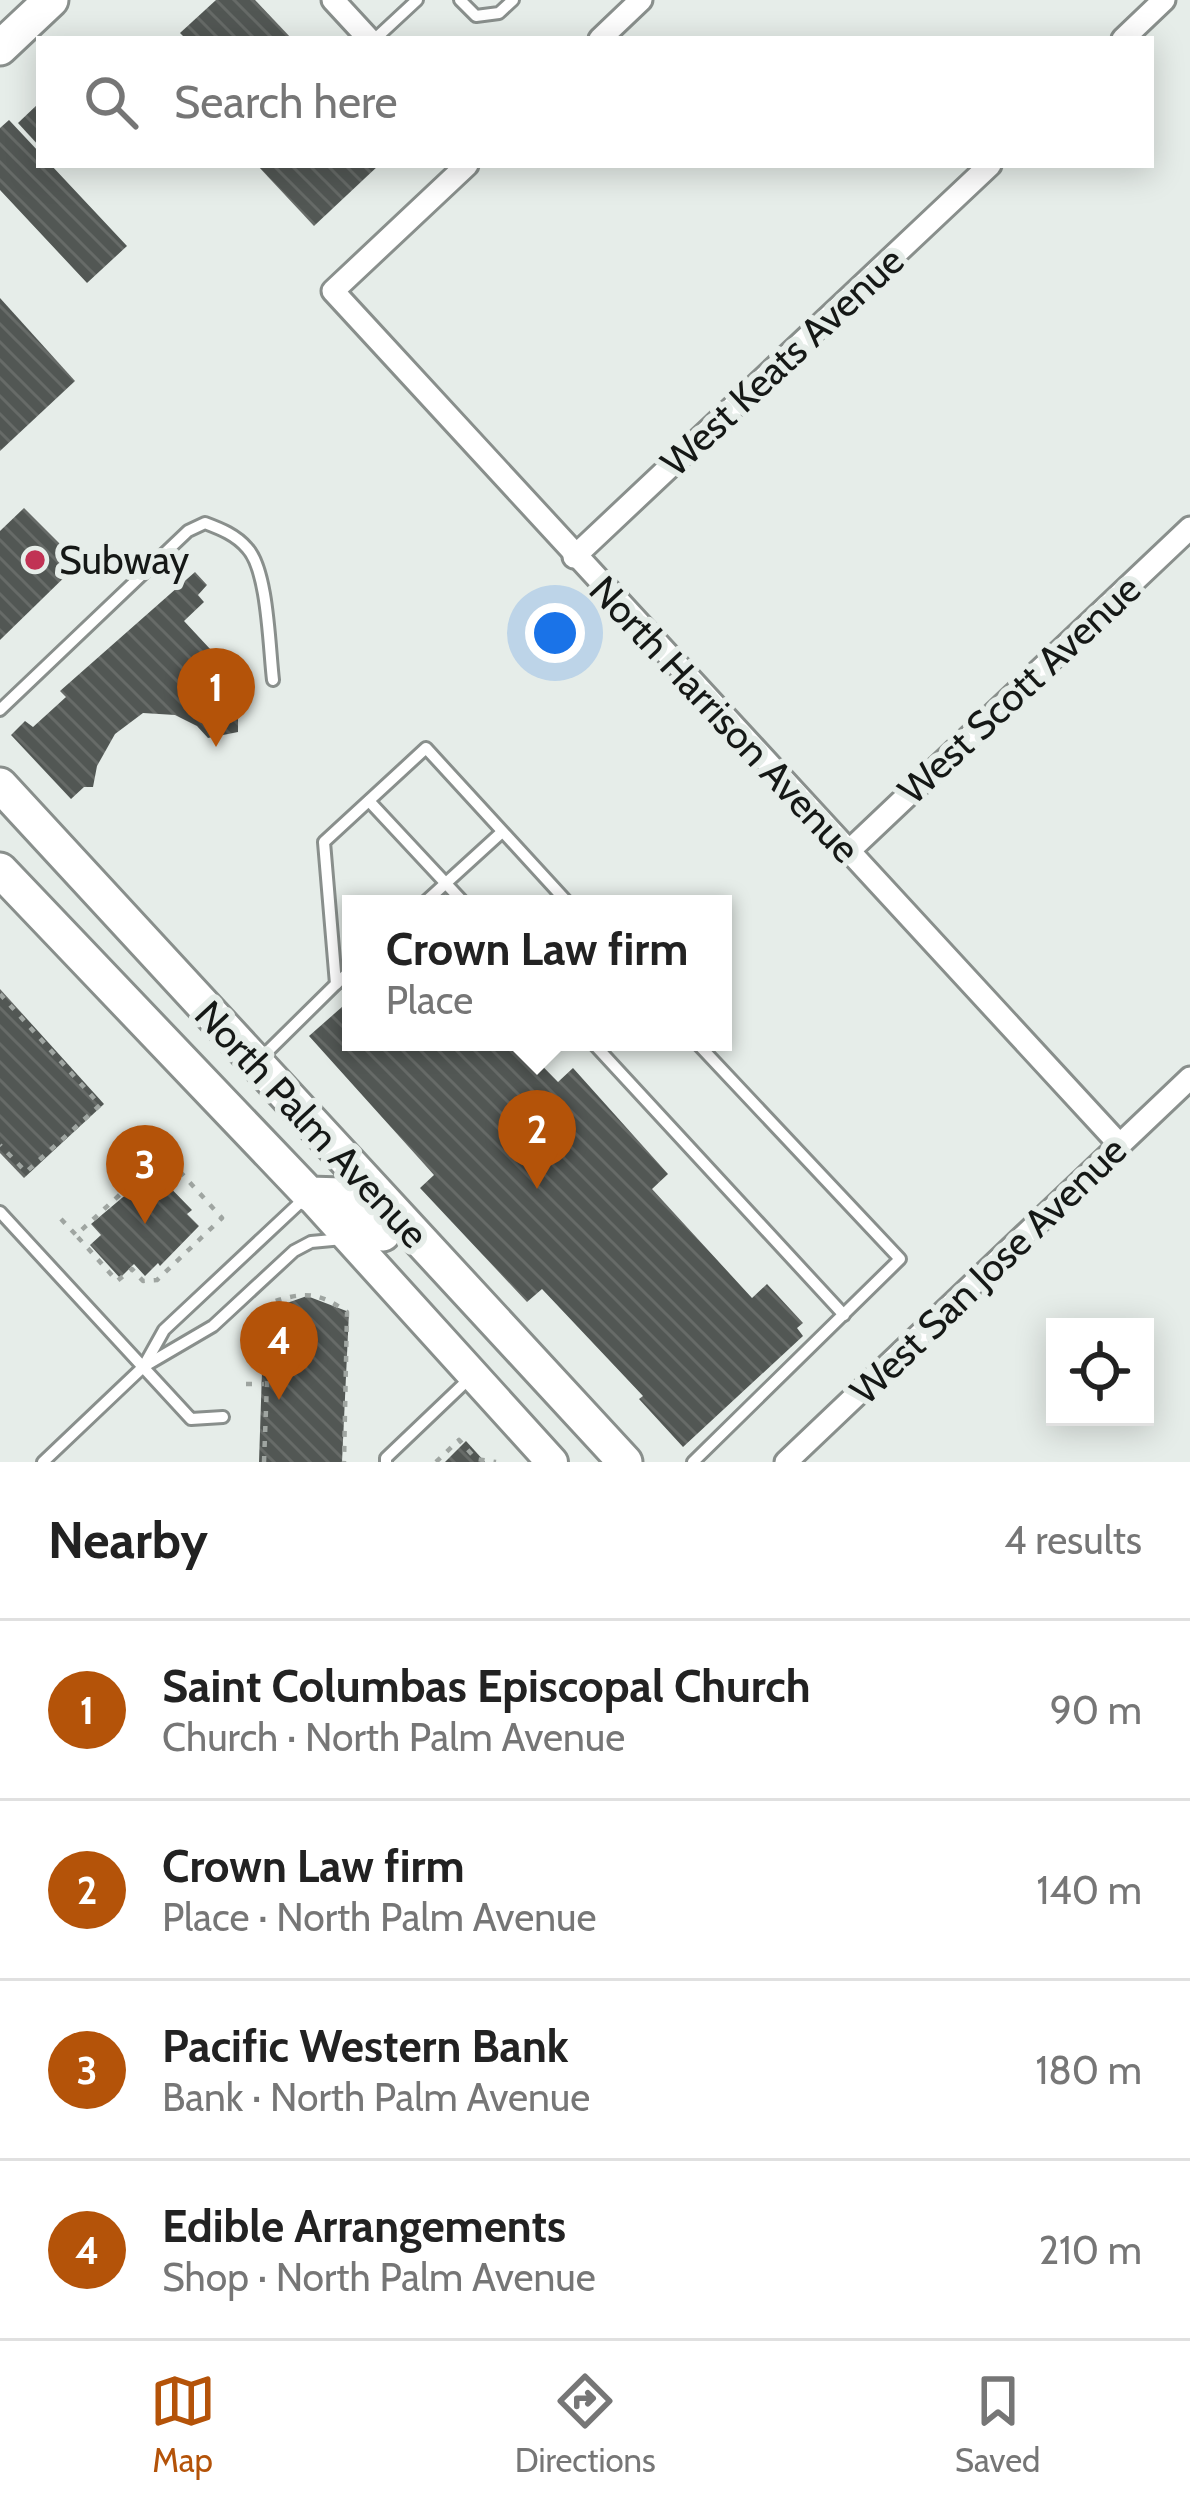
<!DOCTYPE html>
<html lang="en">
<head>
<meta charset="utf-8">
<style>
  :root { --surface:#fff; --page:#f6f6f6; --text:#222; --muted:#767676; --line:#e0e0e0; --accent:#b45309 }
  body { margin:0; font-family:Cabin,sans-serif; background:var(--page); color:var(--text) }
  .controls { position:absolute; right:36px; bottom:36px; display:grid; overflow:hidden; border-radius:0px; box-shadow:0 6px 30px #0003 }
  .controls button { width:108px; height:108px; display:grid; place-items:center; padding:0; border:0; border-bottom:3px solid var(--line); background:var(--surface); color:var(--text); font:60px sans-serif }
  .you { position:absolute; left:555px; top:633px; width:42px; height:42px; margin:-30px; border:9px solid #fff; border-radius:50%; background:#1a73e8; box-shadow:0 0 0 18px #1a73e833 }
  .badge { display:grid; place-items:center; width:78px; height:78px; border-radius:50%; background:var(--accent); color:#fff; font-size:39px; font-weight:700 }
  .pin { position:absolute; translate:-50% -99px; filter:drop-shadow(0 3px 6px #0008) }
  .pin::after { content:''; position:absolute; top:63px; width:42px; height:36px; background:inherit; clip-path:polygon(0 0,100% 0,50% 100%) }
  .popup { position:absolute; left:342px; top:895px; width:390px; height:156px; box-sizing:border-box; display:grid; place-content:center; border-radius:0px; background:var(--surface); filter:drop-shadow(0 3px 9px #0005); font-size:39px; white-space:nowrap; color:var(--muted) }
  .popup b { font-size:45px; color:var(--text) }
  .popup::after { content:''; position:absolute; left:50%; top:100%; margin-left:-24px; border:24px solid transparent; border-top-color:var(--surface) }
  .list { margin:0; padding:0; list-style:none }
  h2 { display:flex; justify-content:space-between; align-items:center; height:156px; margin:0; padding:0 48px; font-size:51px }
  h2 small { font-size:39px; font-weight:400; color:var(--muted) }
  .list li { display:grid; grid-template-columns:78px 1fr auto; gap:36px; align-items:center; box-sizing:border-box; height:180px; padding:0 48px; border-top:3px solid var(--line) }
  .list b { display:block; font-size:45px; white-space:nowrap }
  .list p { margin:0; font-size:39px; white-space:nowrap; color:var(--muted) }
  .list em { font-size:39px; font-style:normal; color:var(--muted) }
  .icon { flex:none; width:66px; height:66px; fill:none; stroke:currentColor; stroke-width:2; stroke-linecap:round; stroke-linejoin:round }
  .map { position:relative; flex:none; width:1190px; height:1462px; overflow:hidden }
  .search { position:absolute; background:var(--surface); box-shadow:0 6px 30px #0003; left:36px; right:36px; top:36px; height:132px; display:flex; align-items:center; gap:30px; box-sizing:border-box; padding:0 42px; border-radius:0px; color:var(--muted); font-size:45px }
  .sheet { height:876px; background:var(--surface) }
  nav { display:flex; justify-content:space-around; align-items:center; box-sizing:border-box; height:168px; border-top:3px solid var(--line); background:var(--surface); font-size:33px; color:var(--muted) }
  nav a { display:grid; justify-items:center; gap:6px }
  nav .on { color:var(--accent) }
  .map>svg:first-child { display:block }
</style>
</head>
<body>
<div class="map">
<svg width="1190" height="1462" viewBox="0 0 1190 1462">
  <defs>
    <pattern id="building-back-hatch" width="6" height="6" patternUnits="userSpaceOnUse" patternTransform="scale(3)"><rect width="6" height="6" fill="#525754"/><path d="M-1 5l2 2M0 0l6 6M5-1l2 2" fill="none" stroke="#676b68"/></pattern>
  </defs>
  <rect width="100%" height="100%" fill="#e6ede9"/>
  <g fill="url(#building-back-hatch)">
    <path d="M216 0H255L292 39H186L180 33Z"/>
    <path d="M39 103V146L18 123Z"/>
    <path d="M9 120 39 152V165H51L127 246 87 283 0 190V128Z"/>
    <path d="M257 165H379L314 226Z"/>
    <path d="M0 298 75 381 0 451Z"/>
    <path d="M24 508 79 563 0 640V531Z"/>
    <path d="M195 572 207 585 198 595 204 602 184 621 211 650V657L229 678 228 701H238V732L208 738 197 726 175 715 143 713 115 734 97 766 93 787H84L71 799 11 735 25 721 33 727 66 697 60 691Z"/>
    <path d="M0 989 104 1104 24 1178 0 1153Z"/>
    <path d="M351 999V1042H519L558 1082 573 1068 668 1174 652 1189 752 1298 767 1284 803 1323 797 1328 803 1336 683 1447 639 1399 643 1396 542 1289 527 1302 420 1188 434 1175 309 1036Z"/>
    <path d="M154 1171 192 1210 187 1214 199 1226 160 1266 158 1263 145 1276 134 1264 120 1278 90 1245 101 1235 91 1224Z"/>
    <path d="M307 1296 349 1312 342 1462H259L264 1311Z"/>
    <path d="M466 1441 485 1462H445Z"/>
  </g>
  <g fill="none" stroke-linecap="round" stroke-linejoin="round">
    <defs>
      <g id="service">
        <path d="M460 0 476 16 499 13 513 0"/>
        <path d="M375 39 417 0"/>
        <path d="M0 710 188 531 205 523C221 529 236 535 247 548 268 570 269 647 273 680"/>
        <path d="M369 801 465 904"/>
        <path d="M423 904 502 832"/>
        <path d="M336 984 351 970"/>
        <path d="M592 1042 844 1315"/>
        <path d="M261 1058 336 984 324 842 426 748 569 904"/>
        <path d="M0 1212 191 1419 223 1417"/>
        <path d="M145 1364 164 1330 306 1197"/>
        <path d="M43 1462 143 1367 213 1326 294 1251 311 1242 343 1239"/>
        <path d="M386 1462V1458L472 1376"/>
        <path d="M693 1462 900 1259 696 1042"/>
      </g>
      <g id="minor">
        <path d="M333 0 369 39"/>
        <path d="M600 39 641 0"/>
        <path d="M1123 39 1164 0"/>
        <path d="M467 165 333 291 1120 1145"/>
        <path d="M574 557 990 165"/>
        <path d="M849 851 1190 528"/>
        <path d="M786 1462 1190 1078"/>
      </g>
      <path id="secondary" d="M309 1194 552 1462"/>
      <g id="primary">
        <path d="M0 48 51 0"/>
        <path d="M0 785 625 1462"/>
        <path d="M0 870 309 1194 342 1195 383 1234"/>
      </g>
    </defs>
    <use href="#service" stroke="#898f8c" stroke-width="16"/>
    <use href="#minor" stroke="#898f8c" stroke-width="27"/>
    <use href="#secondary" stroke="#898f8c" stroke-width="36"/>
    <use href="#primary" stroke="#898f8c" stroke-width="39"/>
    <g stroke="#9fa5a1" stroke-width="4.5" stroke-dasharray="6 9" stroke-linecap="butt">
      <path d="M0 994 100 1105 26 1172 0 1145"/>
      <path d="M61 1219 76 1235 164 1154 222 1218 157 1280 143 1281 132 1269 117 1281 76 1235"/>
      <path d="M246 1384H264"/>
      <path d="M264 1462 270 1303C303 1291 319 1292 347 1312L344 1462"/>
      <path d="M436 1462 459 1440 476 1459 496 1462"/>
    </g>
    <use href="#service" stroke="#fff" stroke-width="10"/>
    <use href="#minor" stroke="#fff" stroke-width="21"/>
    <use href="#secondary" stroke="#fff" stroke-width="30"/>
    <use href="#primary" stroke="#fff" stroke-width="33"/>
  </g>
  <circle fill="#c13254" stroke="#e6ede9" stroke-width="4.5" cx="35" cy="560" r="12"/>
  <g text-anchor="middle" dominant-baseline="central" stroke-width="12" stroke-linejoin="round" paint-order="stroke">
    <g font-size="39" fill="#151816" stroke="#e6ede9">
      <text transform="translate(782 361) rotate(-43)">West Keats Avenue</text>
      <text transform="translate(1019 689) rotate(-43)">West Scott Avenue</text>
      <text transform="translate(725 719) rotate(47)">North Harrison Avenue</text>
      <text transform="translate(312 1124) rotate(47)">North Palm Avenue</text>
      <text transform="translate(988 1270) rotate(-44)">West San Jose Avenue</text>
    </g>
    <g font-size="39" fill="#151816" stroke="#e6ede9" text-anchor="start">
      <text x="59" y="560">Subway</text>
    </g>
  </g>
</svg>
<div class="controls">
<button><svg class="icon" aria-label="locate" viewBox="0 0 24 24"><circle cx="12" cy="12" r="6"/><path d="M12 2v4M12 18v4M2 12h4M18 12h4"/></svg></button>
</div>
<div class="you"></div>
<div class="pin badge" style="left:216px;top:747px">1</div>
<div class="pin badge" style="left:537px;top:1189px">2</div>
<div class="popup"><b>Crown Law firm</b>Place</div>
<div class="pin badge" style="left:145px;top:1224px">3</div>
<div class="pin badge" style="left:279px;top:1400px">4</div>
<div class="search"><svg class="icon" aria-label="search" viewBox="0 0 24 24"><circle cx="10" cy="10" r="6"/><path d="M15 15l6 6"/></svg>Search here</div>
</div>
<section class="sheet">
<h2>Nearby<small>4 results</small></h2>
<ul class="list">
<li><span class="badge">1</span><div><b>Saint Columbas Episcopal Church</b><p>Church · North Palm Avenue</p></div><em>90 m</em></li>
<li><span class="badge">2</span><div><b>Crown Law firm</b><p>Place · North Palm Avenue</p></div><em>140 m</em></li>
<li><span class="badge">3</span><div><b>Pacific Western Bank</b><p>Bank · North Palm Avenue</p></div><em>180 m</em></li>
<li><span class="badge">4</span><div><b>Edible Arrangements</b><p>Shop · North Palm Avenue</p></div><em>210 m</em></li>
</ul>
</section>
<nav>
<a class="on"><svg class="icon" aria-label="map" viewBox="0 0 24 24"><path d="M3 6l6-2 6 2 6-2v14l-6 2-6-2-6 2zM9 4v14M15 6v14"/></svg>Map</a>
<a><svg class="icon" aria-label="directions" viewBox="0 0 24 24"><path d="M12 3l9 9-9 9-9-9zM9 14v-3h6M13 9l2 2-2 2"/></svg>Directions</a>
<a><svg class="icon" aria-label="saved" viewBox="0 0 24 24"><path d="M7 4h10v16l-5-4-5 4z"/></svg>Saved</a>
</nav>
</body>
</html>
